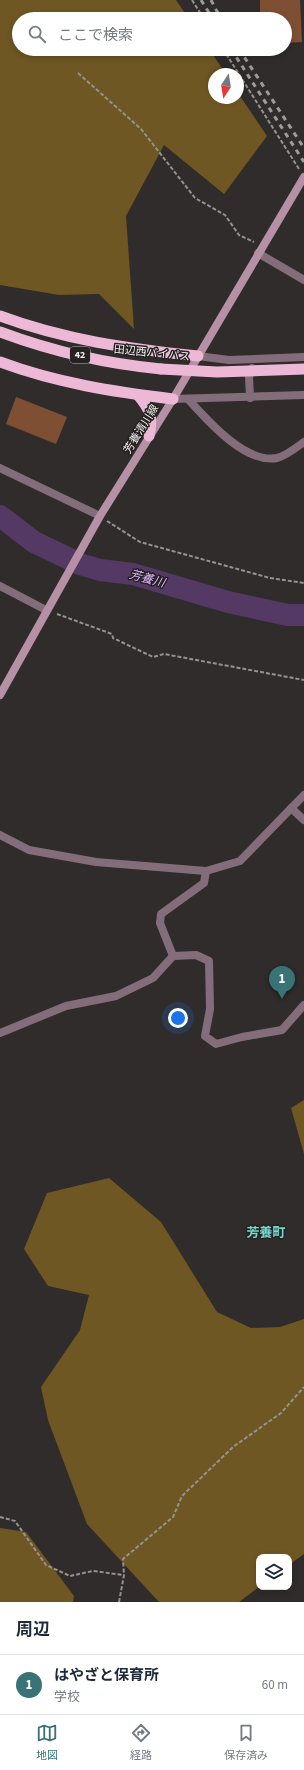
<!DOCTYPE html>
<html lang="ja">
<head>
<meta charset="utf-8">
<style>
  :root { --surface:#fff; --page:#f6f6f7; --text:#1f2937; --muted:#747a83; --line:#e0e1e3; --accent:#397375 }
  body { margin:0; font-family:"Source Sans 3","Noto Sans JP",sans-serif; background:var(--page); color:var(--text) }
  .controls { position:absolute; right:12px; bottom:12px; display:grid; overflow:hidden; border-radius:8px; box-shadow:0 2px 6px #0003 }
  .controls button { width:36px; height:36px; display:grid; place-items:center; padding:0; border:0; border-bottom:1px solid var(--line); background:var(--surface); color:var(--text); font:20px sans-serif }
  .compass { position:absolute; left:208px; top:68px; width:36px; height:36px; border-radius:50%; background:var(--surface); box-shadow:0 2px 6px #0003; rotate:192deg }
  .you { position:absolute; left:178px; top:1018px; width:14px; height:14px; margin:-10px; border:3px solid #fff; border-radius:50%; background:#1a73e8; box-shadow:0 0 0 6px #1a73e833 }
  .badge { display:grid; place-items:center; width:26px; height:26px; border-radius:50%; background:var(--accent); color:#fff; font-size:13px; font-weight:700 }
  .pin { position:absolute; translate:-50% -33px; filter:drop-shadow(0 1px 2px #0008) }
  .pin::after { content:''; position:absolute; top:21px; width:14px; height:12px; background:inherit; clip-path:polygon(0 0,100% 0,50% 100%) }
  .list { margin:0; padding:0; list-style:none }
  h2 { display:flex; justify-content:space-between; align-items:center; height:52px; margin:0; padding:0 16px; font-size:17px }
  h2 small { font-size:13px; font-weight:400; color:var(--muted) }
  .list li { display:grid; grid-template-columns:26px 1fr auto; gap:12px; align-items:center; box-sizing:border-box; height:60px; padding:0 16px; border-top:1px solid var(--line) }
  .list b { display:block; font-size:15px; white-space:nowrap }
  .list p { margin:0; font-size:13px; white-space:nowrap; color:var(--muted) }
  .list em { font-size:13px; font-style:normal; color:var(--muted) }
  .icon { flex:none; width:22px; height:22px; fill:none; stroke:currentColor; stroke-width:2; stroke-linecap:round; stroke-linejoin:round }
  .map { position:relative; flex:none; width:304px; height:1602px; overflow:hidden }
  .search { position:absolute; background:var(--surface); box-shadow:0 2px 6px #0003; left:12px; right:12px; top:12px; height:44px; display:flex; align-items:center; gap:10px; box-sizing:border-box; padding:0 14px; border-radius:22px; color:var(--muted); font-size:15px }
  .sheet { height:112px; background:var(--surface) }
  nav { display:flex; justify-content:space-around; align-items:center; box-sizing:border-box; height:56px; border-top:1px solid var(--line); background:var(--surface); font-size:11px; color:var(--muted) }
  nav a { display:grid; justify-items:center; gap:2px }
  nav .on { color:var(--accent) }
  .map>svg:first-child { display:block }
</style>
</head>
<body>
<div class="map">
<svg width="304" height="1602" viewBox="0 0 304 1602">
  <rect width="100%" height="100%" fill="#302c2c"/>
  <g fill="#6e5722">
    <path d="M0 0H176L189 19H19V49H209L226 74H214V98H238V93L267 136 224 194 164 145 126 216 134 329 99 294 59 295 0 285Z"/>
    <path d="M304 1100V1154L291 1108Z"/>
    <path d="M109 1178 161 1222 217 1312 251 1328 280 1327 304 1319V1554L289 1565V1557H259V1587L239 1602H159L87 1524 48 1420 41 1387 80 1330 89 1295 48 1286 24 1249 47 1193Z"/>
    <path d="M0 1528 26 1532 74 1596 73 1602H0Z"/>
  </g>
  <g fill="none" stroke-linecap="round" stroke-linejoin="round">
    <path stroke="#533964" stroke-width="22" d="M0 516 34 542 80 564 100 570 133 574 228 602 288 615H304"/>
  </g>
  <g fill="#7f4f33">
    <path d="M260 0H300L302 42 285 43V19H260Z"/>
    <path d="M16 397 67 417 56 444 6 424Z"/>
  </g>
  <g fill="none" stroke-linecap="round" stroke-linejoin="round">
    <g stroke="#959292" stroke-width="2" stroke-dasharray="4 2" stroke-linecap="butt">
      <path d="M192 0 204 19"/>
      <path d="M223 49 299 169"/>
      <path d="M78 73 141 129 195 198 225 215 239 235 254 242"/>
      <path d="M107 521 140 542 270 578 304 583"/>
      <path d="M57 614 112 634 113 638 153 657 164 654 304 680"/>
      <path d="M0 1517 15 1521 46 1565 70 1576 93 1571 124 1575"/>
      <path d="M119 1602 124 1575 123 1559 173 1517 182 1496 233 1447 281 1413 304 1387"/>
    </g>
    <g stroke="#846d7a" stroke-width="8">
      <path d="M258 253 304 280"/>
      <path d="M198 356 229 360 304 357"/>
      <path d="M250 398 249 377 252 368"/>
      <path d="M173 399 304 395"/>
      <path d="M188 399C207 420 245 464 277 458 286 456 297 447 304 442"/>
      <path d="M0 468 100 516"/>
      <path d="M0 586 46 610"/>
      <path d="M0 835 29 850 96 862 206 871 240 861 304 795"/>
      <path d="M173 956 160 923 161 914 204 883 206 871"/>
      <path d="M0 1033 66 1006 116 996 153 978 173 956 196 955 209 961 210 1009 205 1036 216 1044 242 1037 282 1030 304 1005"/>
    </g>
    <path stroke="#846d7a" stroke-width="8" d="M291 808 304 820"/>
    <path stroke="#b691a5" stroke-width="8" d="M0 695 100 516 173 399 304 177"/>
    <g stroke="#edb8d6" stroke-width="11">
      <path d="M0 316C64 340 130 349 198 356"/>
      <path d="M0 332C51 351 107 364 161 369"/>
      <path d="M0 362C56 383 115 392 173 399"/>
      <path d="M138 395C151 411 153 416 149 436"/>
    </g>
    <g stroke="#9e9b9b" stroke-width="3" stroke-dasharray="5 5" stroke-linecap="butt">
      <path d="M201 0 213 19"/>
      <path d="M211 0 221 19"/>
      <path d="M231 49 304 162"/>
      <path d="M239 49 304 148"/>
    </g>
    <path stroke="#edb8d6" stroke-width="11" d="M161 369 217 372 304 369"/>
  </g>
  <g text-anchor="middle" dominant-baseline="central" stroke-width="3" stroke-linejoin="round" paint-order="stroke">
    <rect fill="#262222" stroke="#b6b3b3" stroke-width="1" x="70" y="347" width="20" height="16" rx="3"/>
    <g font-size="10" font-weight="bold" fill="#f3f1f1">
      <text x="80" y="355">42</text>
    </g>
    <g font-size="11" fill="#f3f1f1" stroke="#262222">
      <text transform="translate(152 353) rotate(6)">田辺西バイパス</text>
      <text transform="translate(141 429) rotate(-58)">芳養清川線</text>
    </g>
    <g font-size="12" font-style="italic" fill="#e1b7fe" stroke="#262222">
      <text transform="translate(147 579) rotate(15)">芳養川</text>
    </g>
    <g font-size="13" font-weight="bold" fill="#70d9cc" stroke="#262222">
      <text x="266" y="1233">芳養町</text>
    </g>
  </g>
</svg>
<div class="controls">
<button><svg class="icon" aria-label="layers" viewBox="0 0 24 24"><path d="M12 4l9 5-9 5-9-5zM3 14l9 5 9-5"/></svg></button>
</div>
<svg class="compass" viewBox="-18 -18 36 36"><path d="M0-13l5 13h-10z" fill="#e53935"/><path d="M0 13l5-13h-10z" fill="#747a83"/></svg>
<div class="you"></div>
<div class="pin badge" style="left:282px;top:999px">1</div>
<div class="search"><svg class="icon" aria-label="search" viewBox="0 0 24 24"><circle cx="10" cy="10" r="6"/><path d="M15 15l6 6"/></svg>ここで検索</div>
</div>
<section class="sheet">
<h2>周辺<small></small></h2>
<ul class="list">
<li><span class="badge">1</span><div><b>はやざと保育所</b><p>学校</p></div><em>60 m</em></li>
</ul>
</section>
<nav>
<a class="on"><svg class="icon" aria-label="map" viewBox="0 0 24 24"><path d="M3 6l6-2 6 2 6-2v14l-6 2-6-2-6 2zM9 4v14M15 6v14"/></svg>地図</a>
<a><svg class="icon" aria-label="directions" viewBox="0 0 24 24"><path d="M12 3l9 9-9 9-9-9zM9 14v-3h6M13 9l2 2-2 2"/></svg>経路</a>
<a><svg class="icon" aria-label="saved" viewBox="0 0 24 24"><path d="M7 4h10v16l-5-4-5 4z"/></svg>保存済み</a>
</nav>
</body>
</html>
